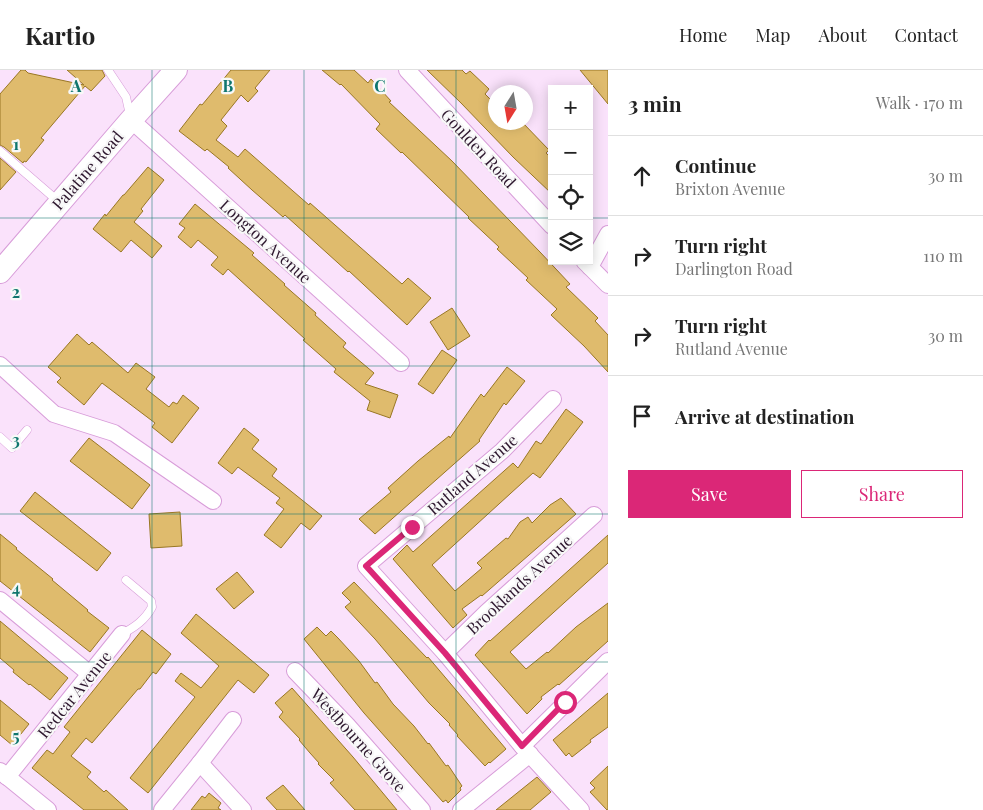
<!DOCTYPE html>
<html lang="en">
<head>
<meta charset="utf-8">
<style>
  :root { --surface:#fff; --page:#f2f2f2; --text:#222; --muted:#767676; --line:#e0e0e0; --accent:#db2777 }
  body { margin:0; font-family:"Playfair Display",serif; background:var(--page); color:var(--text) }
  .controls { position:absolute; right:15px; top:15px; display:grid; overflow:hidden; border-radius:0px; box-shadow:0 2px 12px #0003 }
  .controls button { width:45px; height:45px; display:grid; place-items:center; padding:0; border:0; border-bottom:1px solid var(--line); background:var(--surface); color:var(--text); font:25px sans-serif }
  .compass { position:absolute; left:488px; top:15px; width:45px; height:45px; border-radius:50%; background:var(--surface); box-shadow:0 2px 12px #0003; rotate:191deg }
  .stop { position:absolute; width:15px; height:15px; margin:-11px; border:4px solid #db2777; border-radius:50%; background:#fff }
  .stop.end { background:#db2777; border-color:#fff; box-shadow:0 1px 5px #0008 }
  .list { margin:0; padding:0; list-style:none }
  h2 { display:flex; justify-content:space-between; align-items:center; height:65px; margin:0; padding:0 20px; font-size:21px }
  h2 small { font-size:16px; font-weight:400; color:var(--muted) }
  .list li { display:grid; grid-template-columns:32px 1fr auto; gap:15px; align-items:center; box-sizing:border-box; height:80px; padding:0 20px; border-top:1px solid var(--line) }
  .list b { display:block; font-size:19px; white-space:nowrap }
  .list p { margin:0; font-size:16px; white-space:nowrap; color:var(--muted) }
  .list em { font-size:16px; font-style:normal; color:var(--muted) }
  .actions { display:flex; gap:10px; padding:15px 20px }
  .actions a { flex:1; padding:11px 0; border:1px solid var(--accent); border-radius:0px; text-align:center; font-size:18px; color:var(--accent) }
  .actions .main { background:var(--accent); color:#fff }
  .icon { flex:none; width:28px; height:28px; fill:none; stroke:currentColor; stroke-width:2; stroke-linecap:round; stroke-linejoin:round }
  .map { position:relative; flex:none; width:608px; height:740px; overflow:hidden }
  header { display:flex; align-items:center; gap:30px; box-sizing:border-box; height:70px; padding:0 25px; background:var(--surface); border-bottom:1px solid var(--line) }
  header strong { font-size:24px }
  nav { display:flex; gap:28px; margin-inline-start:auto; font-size:18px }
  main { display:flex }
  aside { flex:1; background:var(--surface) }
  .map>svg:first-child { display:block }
</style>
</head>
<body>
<header>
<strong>Kartio</strong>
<nav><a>Home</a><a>Map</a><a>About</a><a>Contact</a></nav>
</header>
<main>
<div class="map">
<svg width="608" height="740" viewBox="0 0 608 740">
  <rect width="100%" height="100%" fill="#fae2fb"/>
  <g fill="#dfbb6d" stroke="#997724">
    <path d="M21 0H25L28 3 84 15 67 0H102L105 6 91 21 85 16 41 68 44 70 26 92 24 91 23 93 4 77 0 75V24Z"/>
    <path d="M231 0H270L255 18 258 21 248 32 241 25 221 50 227 56 216 70 238 87 245 79 309 135 310 133 402 214 408 208 431 228 407 255 349 201 348 202 285 145 283 147 252 120 228 98 229 97 207 79 205 81 179 61 200 34 202 35Z"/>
    <path d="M322 0H354L368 13 371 9 391 31 389 32 452 91 540 182 570 214 566 217 598 248 595 251 608 265V302L584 276 551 245 557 239 526 210 528 208 497 179 499 177 468 148 469 147 402 82 401 83 376 59 380 54 341 14 340 15Z"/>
    <path d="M427 0H462L466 4 470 1 489 19 485 24 496 35V52H522L549 80 546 83 552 89V124L513 87 461 33Z"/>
    <path d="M580 0H608V34Z"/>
    <path d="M0 88 16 102 0 120Z"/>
    <path d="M148 97 164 110 141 139 143 141 134 152 162 176 152 188 131 170 121 182 93 159 105 144 106 146 123 125H124Z"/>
    <path d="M195 134 254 183 252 185 285 214 284 215 316 243 315 245 346 273 343 277 374 303 365 314 398 325 390 348 367 340 370 331 334 302 336 299 303 270 305 269 228 199 223 205 211 195 218 187 198 170 191 178 178 167 185 158 179 154Z"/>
    <path d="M452 238 470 266 448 280 430 252Z"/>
    <path d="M77 264 89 275 92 272 128 303 136 293 155 307 146 319 169 337 173 332 177 334 183 325 199 338 172 373 152 357 155 353 102 313 84 335 57 312 61 308 48 297Z"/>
    <path d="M442 280 457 290 433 324 418 314Z"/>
    <path d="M507 297 525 311 506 335 504 333 479 370 480 371 375 464 359 449 391 422 388 418 418 391 449 366 450 368 481 324 484 327Z"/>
    <path d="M566 339 583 352 540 408 533 403 432 495 455 521 482 498 477 493 506 468 508 469 520 452 528 447 532 453 550 435 561 428 576 444 482 526 481 525 462 539 467 545 453 558 393 489 407 475 413 482 513 393 518 398 536 371 541 374Z"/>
    <path d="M244 358 259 370 252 379 277 399 272 406 322 446 310 460 301 453 281 478 264 465 284 439 276 433 280 428 238 397 232 404 218 393Z"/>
    <path d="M89 368 150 415 132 439 70 391Z"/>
    <path d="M35 422 111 483 97 501 20 441Z"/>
    <path d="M180 442 182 476 151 478 149 444Z"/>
    <path d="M0 464 17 478 16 479 53 509 52 510 88 540 87 541 109 558 90 582 0 511Z"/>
    <path d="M608 465V493L510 582 526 599 547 582 548 583 576 557 608 533V571L559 615 558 614 541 627 542 629 527 644 475 585 489 570 490 571Z"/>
    <path d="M237 502 254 522 234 539 216 519Z"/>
    <path d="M354 512 427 588 428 587 506 679 490 693 489 692 485 696 457 666 458 665 449 655 450 654 429 633 375 569 345 537 351 532 342 523Z"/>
    <path d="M196 544 269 605 254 623 238 610 148 723 130 708 195 627 175 611 181 603 201 618 219 596 181 563Z"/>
    <path d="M0 551 68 608 50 630 30 614 29 615 13 602 14 600 0 588Z"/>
    <path d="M317 557 326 566 331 561 338 568 359 591 375 613 377 612 393 634 414 656 428 674 429 673 446 696 448 695 462 716 460 718 461 720 448 733 446 730 443 732 364 643 304 569Z"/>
    <path d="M142 560 171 584 156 604 153 602 140 619H138L92 673 86 668 71 686 91 702 87 707 104 722 106 720 128 740H84L32 698 47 680 53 684 70 662 64 657Z"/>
    <path d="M292 618 353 687 397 740H355L330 713 334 710 318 694 319 693 310 683 299 670 300 669 279 647 283 642 275 633Z"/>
    <path d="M608 623V657L590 670 591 672 572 687 569 683 566 686 553 670Z"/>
    <path d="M0 630 29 654 12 675 0 665Z"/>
    <path d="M608 696V740H607L590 722 595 718 590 713Z"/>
    <path d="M537 707 551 722 530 740H496Z"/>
    <path d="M283 715 305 740H277L266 728Z"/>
    <path d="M209 723 221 733 218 738 221 740H191L202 726 205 728Z"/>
  </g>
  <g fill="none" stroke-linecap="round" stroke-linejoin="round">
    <defs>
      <g id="service">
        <path d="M108 0 126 27 130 45"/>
        <path d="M0 81 59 132"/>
        <path d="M0 367 12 378 27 360"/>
        <path d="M122 564C135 557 145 550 152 537L151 531 126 510"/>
      </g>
      <g id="minor">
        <path d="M407 0 552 156"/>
        <path d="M131 50 401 293"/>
        <path d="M584 191 608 215"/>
        <path d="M590 197 608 164"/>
        <path d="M0 295 54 344 114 363 213 431"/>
        <path d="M553 329 502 381 366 496 445 583 522 676 581 740"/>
        <path d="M0 530 90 604"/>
        <path d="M445 583 486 543 594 445"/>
        <path d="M295 601 347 655 422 740"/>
        <path d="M522 676 608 591"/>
        <path d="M200 693 243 740"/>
        <path d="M0 701 48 740"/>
        <path d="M7 707 122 564"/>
        <path d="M162 740 200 693 233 650"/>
        <path d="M461 740 530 684"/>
      </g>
      <path id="secondary" d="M0 202 131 50 176 0"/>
    </defs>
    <use href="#service" stroke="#d89dd9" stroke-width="9"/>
    <use href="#minor" stroke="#d89dd9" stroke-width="18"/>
    <use href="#secondary" stroke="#d89dd9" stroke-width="24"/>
    <use href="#service" stroke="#fff" stroke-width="8"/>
    <use href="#minor" stroke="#fff" stroke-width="16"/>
    <use href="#secondary" stroke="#fff" stroke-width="22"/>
  </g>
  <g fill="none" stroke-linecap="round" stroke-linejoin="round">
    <path stroke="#db2777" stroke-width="6" d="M412 457 366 496 445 583 522 676 565 632"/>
  </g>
  <path fill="none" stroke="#0f766e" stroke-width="1" stroke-opacity="0.55" d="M152 0V740M304 0V740M456 0V740M0 148H552M589 148H608M0 296H608M0 444H608M0 592H608"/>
  <g text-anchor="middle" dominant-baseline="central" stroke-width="4.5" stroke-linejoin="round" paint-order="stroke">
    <g font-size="16" fill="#2d172e" stroke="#f8f8f8">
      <text transform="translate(479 78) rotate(47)">Goulden Road</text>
      <text transform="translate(87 100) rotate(-49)">Palatine Road</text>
      <text transform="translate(266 171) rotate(42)">Longton Avenue</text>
      <text transform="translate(472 404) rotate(-41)">Rutland Avenue</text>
      <text transform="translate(519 514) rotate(-43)">Brooklands Avenue</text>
      <text transform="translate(74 624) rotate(-51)">Redcar Avenue</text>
      <text transform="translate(359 670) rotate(48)">Westbourne Grove</text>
    </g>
  </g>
  <g font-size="16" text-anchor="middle" font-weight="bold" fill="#0f766e" stroke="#f8f8f8" stroke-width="4.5" stroke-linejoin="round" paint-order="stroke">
    <text x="76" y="22">A</text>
    <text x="228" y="22">B</text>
    <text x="380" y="22">C</text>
    <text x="16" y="80">1</text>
    <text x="16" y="228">2</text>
    <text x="16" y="376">3</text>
    <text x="16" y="524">4</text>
    <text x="16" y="672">5</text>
  </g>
</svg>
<div class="controls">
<button>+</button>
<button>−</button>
<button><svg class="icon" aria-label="locate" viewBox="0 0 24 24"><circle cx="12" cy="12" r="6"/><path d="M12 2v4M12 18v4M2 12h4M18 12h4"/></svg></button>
<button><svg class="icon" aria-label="layers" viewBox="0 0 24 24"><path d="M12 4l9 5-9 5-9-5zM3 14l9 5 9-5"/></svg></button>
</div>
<svg class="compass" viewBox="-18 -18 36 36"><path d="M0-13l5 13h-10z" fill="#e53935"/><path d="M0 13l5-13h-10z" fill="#767676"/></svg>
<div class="stop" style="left:565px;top:632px"></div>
<div class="stop end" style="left:412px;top:457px"></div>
</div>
<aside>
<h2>3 min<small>Walk · 170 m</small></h2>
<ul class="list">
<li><svg class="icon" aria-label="ahead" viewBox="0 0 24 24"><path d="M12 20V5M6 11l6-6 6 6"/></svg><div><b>Continue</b><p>Brixton Avenue</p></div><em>30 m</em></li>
<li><svg class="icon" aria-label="right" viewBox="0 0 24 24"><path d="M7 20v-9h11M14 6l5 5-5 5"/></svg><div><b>Turn right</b><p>Darlington Road</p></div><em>110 m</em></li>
<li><svg class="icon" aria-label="right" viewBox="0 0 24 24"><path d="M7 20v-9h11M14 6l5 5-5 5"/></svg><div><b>Turn right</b><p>Rutland Avenue</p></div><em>30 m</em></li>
<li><svg class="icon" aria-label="arrive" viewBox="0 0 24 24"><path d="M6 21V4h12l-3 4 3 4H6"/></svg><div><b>Arrive at destination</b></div></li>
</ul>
<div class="actions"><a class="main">Save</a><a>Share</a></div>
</aside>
</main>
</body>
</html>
